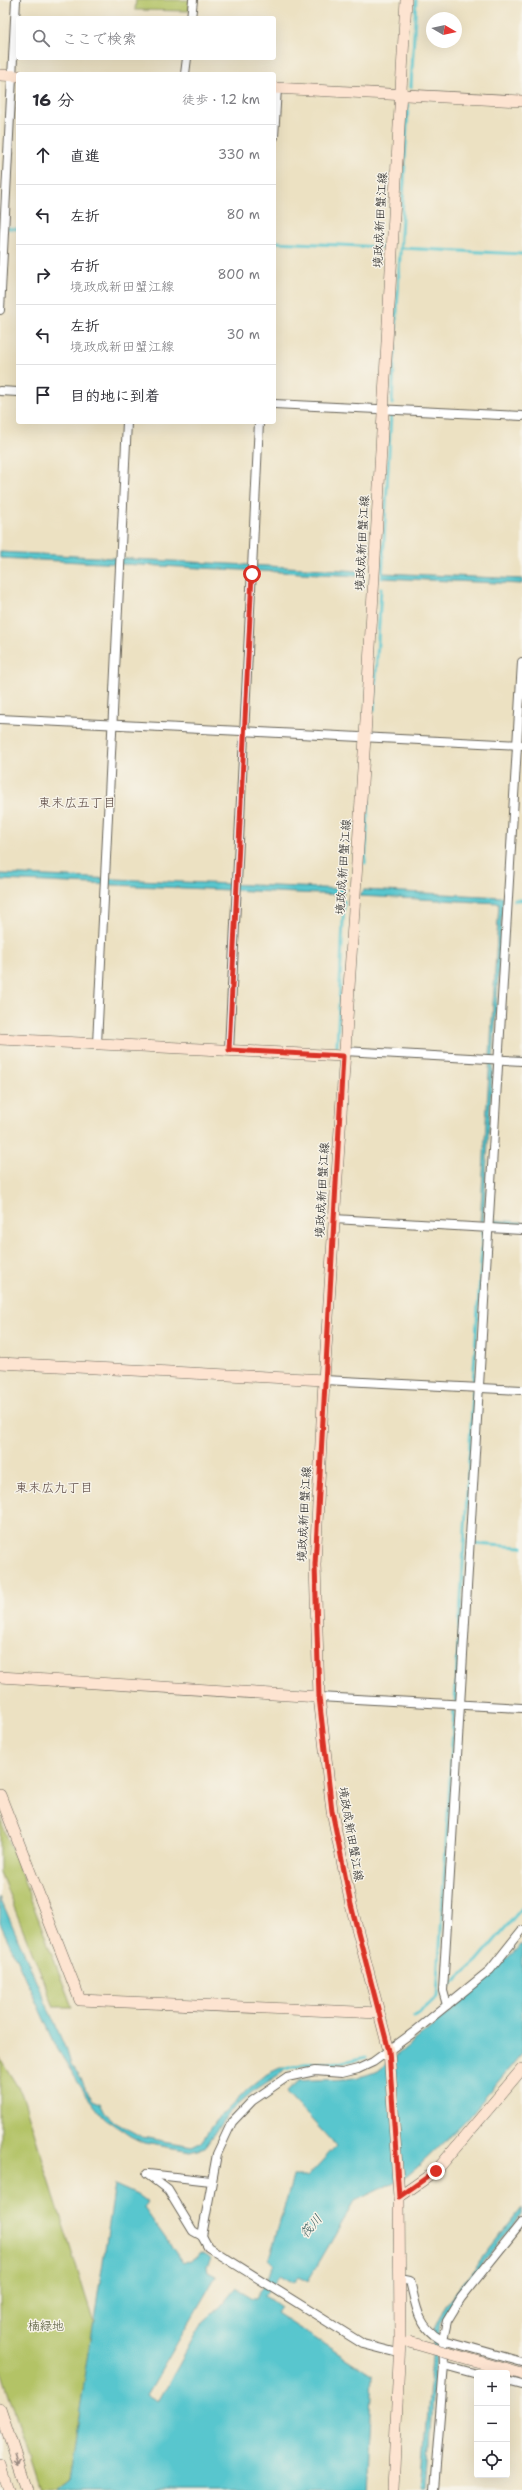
<!DOCTYPE html>
<html lang="ja">
<head>
<meta charset="utf-8">
<style>
  :root { --surface:#fff; --page:#f7f7f7; --text:#2b2b33; --muted:#7c7c81; --line:#e1e1e2 }
  body { margin:0; font-family:"Shantell Sans","Klee One",sans-serif; background:var(--page); color:var(--text) }
  .controls { position:absolute; right:12px; bottom:12px; display:grid; overflow:hidden; border-radius:4px; box-shadow:0 4px 16px #0002 }
  .controls button { width:36px; height:36px; display:grid; place-items:center; padding:0; border:0; border-bottom:1px solid var(--line); background:var(--surface); color:var(--text); font:20px sans-serif }
  .compass { position:absolute; left:426px; top:12px; width:36px; height:36px; border-radius:50%; background:var(--surface); box-shadow:0 4px 16px #0002; rotate:99deg }
  .stop { position:absolute; width:12px; height:12px; margin:-9px; border:3px solid #d93025; border-radius:50%; background:#fff }
  .stop.end { background:#d93025; border-color:#fff; box-shadow:0 1px 4px #0008 }
  .list { margin:0; padding:0; list-style:none }
  h2 { display:flex; justify-content:space-between; align-items:center; height:52px; margin:0; padding:0 16px; font-size:17px }
  h2 small { font-size:13px; font-weight:400; color:var(--muted) }
  .list li { display:grid; grid-template-columns:26px 1fr auto; gap:12px; align-items:center; box-sizing:border-box; height:60px; padding:0 16px; border-top:1px solid var(--line) }
  .list b { display:block; font-size:15px; white-space:nowrap }
  .list p { margin:0; font-size:13px; white-space:nowrap; color:var(--muted) }
  .list em { font-size:13px; font-style:normal; color:var(--muted) }
  .icon { flex:none; width:22px; height:22px; fill:none; stroke:currentColor; stroke-width:2; stroke-linecap:round; stroke-linejoin:round }
  .map { position:relative; flex:none; width:522px; height:2490px; overflow:hidden }
  .search { position:absolute; background:var(--surface); box-shadow:0 4px 16px #0002; left:16px; top:16px; width:260px; height:44px; display:flex; align-items:center; gap:10px; box-sizing:border-box; padding:0 14px; border-radius:4px; color:var(--muted); font-size:15px }
  .panel { position:absolute; background:var(--surface); box-shadow:0 4px 16px #0002; left:16px; top:72px; width:260px; height:352px; border-radius:4px }
  .map>svg:first-child { display:block }
</style>
</head>
<body>
<div class="map">
<svg width="522" height="2490" viewBox="0 0 522 2490">
  <rect width="100%" height="100%" fill="#f7f3e8"/>
  <filter id="ink" filterUnits="userSpaceOnUse"><feTurbulence type="fractalNoise" baseFrequency=".025" numOctaves="2"/><feDisplacementMap in="SourceGraphic" scale="8" xChannelSelector="R" yChannelSelector="G"/><feConvolveMatrix kernelMatrix="1 2 1 2 8 2 1 2 1" color-interpolation-filters="sRGB"/></filter>
  <filter id="wash" filterUnits="userSpaceOnUse"><feTurbulence type="fractalNoise" baseFrequency=".012" numOctaves="4" result="noise"/><feDisplacementMap in="SourceGraphic" scale="16" xChannelSelector="R" yChannelSelector="G"/><feGaussianBlur stdDeviation="0.9" result="paint"/><feColorMatrix in="noise" values="0 0 0 0 0 0 0 0 0 0 0 0 0 0 0 0 0 1.4 0 .05"/><feComposite in="paint" operator="in"/></filter>
  <g filter="url(#wash)">
    <rect width="100%" height="100%" fill="#ece1c2"/>
    <g fill="#b3c366" stroke="#687041">
      <path d="M136 0H190L189 11 135 10Z"/>
      <path d="M0 1818 72 2007H54L0 1872Z"/>
      <path d="M0 2058 22 2094 94 2323 69 2480 56 2490H40L0 2367Z"/>
    </g>
    <g fill="#59c6ce" stroke="#3a7175">
      <path d="M0 552 362 571 361 576 0 558Z"/>
      <path d="M382 573 522 579V584L382 578Z"/>
      <path d="M0 874 344 889 343 895 0 880Z"/>
      <path d="M364 890 503 897 483 1224H480L499 903 359 896Z"/>
      <path d="M493 1220 522 1222V1226L493 1224Z"/>
      <path d="M0 1897 66 2050 70 2064 82 2080 85 2089 93 2100 100 2103 105 2113 116 2123 142 2137 192 2146 202 2141 217 2120 247 2090 267 2074 280 2068H285L283 2072 252 2092 232 2110 205 2147 191 2151 144 2143 130 2136 104 2118 86 2095 58 2050 0 1923Z"/>
      <path d="M522 1944V2053L467 2119 420 2165 407 2176 355 2201 308 2281 299 2277 294 2283 280 2275 265 2296 280 2307 276 2313 373 2376 367 2490H56L69 2480 115 2185 137 2195 148 2203 144 2208 183 2263 198 2257 201 2253 211 2259 207 2267 208 2272 216 2276 147 2395 158 2402 201 2324 221 2306 236 2288 253 2298H257L274 2264 269 2259 293 2177H307L336 2146 286 2092 298 2081C325 2078 351 2083 377 2071L449 2013Z"/>
      <path d="M522 2208V2214L463 2289 440 2323 436 2358 427 2490H422L434 2329 445 2306Z"/>
    </g>
    <g fill="none" stroke-linecap="round" stroke-linejoin="round">
      <g stroke="#59c6ce" stroke-width="3">
        <path d="M411 87 416 0"/>
        <path d="M8 228 18 229"/>
        <path d="M275 242 382 247"/>
        <path d="M400 248 522 254"/>
        <path d="M392 404 408 105"/>
        <path d="M382 578 391 415"/>
        <path d="M374 710 381 588"/>
        <path d="M365 863 371 763"/>
        <path d="M514 900H522"/>
        <path d="M337 1045 344 901"/>
        <path d="M473 1384 483 1231"/>
        <path d="M474 1544 522 1547"/>
        <path d="M455 1701 473 1391"/>
        <path d="M450 1985 477 1961 522 1908"/>
        <path d="M414 2016 437 1997 454 1710"/>
        <path d="M281 2070 305 2064 343 2062 366 2057"/>
      </g>
    </g>
  </g>
  <g filter="url(#ink)">
    <g fill="none" stroke-linecap="round" stroke-linejoin="round">
      <defs>
        <g id="street">
          <path d="M191 18 193 0"/>
          <path d="M185 74 187 58"/>
          <path d="M274 137 277 88"/>
          <path d="M0 310 16 0"/>
          <path d="M0 391 18 392"/>
          <path d="M274 404 522 416"/>
          <path d="M0 719 521 745"/>
          <path d="M97 1044 127 422"/>
          <path d="M229 1050 259 422"/>
          <path d="M344 1051 522 1061"/>
          <path d="M334 1219 522 1230"/>
          <path d="M324 1380 522 1390"/>
          <path d="M319 1697 522 1708"/>
          <path d="M447 2005 443 1991 522 662"/>
          <path d="M147 2174 168 2190 193 2231 202 2236 208 2247 363 2344 398 2353"/>
          <path d="M148 2174 211 2181"/>
          <path d="M202 2236 217 2154 232 2122 252 2101 287 2077 315 2071 342 2073 358 2069 373 2062 414 2032 490 1970 522 1930"/>
          <path d="M400 2279 410 2281C416 2304 417 2326 440 2339L522 2362"/>
          <path d="M444 2365 477 2374"/>
          <path d="M507 2381 522 2385"/>
          <path d="M434 2490 444 2365 443 2340 447 2321 461 2298 522 2222"/>
        </g>
        <g id="secondary">
          <path d="M406 0 365 737 324 1380 315 1565 319 1697 332 1811 351 1905 389 2051 399 2197 436 2171 522 2069"/>
          <path d="M0 75 18 76"/>
          <path d="M274 88 522 101"/>
          <path d="M0 1039 343 1056"/>
          <path d="M0 1363 324 1380"/>
          <path d="M0 1677 319 1697"/>
          <path d="M0 1795 80 2000 379 2013"/>
          <path d="M0 2409 27 2490"/>
          <path d="M0 2465 8 2490"/>
          <path d="M393 2490 400 2340 399 2197"/>
        </g>
      </defs>
      <use href="#street" stroke="#656156" stroke-width="10"/>
      <use href="#secondary" stroke="#656156" stroke-width="12"/>
      <use href="#street" stroke="#fff" stroke-width="8"/>
      <use href="#secondary" stroke="#fde4d1" stroke-width="11"/>
      <defs>
        <path id="secondary-bridge" d="M409 2342 522 2374"/>
      </defs>
      <use href="#secondary-bridge" stroke="#656156" stroke-width="12" stroke-linecap="butt"/>
      <use href="#secondary-bridge" stroke="#fde4d1" stroke-width="11"/>
    </g>
    <defs><path id="oneway-shaft" d="M-6 0H5M1.5-3L5.5 0L1.5 3" fill="none" stroke-width="1.6" stroke-linecap="round" stroke-linejoin="round"/></defs>
    <use stroke="#988a80" href="#oneway-shaft" transform="translate(17 2460) rotate(72)"/>
  </g>
  <g fill="none" stroke-linecap="round" stroke-linejoin="round" filter="url(#ink)">
    <path stroke="#d93025" stroke-width="5" d="M252 574 229 1050 343 1056 315 1565 319 1697 332 1811 351 1905 389 2051 399 2197 436 2171"/>
  </g>
  <g text-anchor="middle" dominant-baseline="central" stroke-width="3" stroke-linejoin="round" paint-order="stroke">
    <g font-size="12" fill="#1c1c1c" stroke="#f7f3e8">
      <text transform="translate(380 220) rotate(-87)">境政成新田蟹江線</text>
      <text transform="translate(362 543) rotate(-87)">境政成新田蟹江線</text>
      <text transform="translate(343 867) rotate(-86)">境政成新田蟹江線</text>
      <text transform="translate(322 1190) rotate(-87)">境政成新田蟹江線</text>
      <text transform="translate(304 1514) rotate(-87)">境政成新田蟹江線</text>
      <text transform="translate(351 1834) rotate(80)">境政成新田蟹江線</text>
    </g>
    <g font-size="12" fill="#515636" stroke="#f7f3e8">
      <text x="46" y="2326">楠緑地</text>
    </g>
    <g font-size="13" fill="#5b4944" stroke="#f7f3e8">
      <text x="77" y="802">東末広五丁目</text>
      <text x="54" y="1487">東末広九丁目</text>
    </g>
    <g font-size="13" font-style="italic" fill="#31585a" stroke="#f7f3e8">
      <text transform="translate(311 2226) rotate(-50)">筏川</text>
    </g>
  </g>
</svg>
<div class="controls">
<button>+</button>
<button>−</button>
<button><svg class="icon" aria-label="locate" viewBox="0 0 24 24"><circle cx="12" cy="12" r="6"/><path d="M12 2v4M12 18v4M2 12h4M18 12h4"/></svg></button>
</div>
<svg class="compass" viewBox="-18 -18 36 36"><path d="M0-13l5 13h-10z" fill="#e53935"/><path d="M0 13l5-13h-10z" fill="#7c7c81"/></svg>
<div class="stop" style="left:252px;top:574px"></div>
<div class="stop end" style="left:436px;top:2171px"></div>
<div class="search"><svg class="icon" aria-label="search" viewBox="0 0 24 24"><circle cx="10" cy="10" r="6"/><path d="M15 15l6 6"/></svg>ここで検索</div>
<section class="panel">
<h2>16 分<small>徒歩 · 1.2 km</small></h2>
<ul class="list">
<li><svg class="icon" aria-label="ahead" viewBox="0 0 24 24"><path d="M12 20V5M6 11l6-6 6 6"/></svg><div><b>直進</b></div><em>330 m</em></li>
<li><svg class="icon" aria-label="left" viewBox="0 0 24 24"><path d="M17 20v-9H6M10 6l-5 5 5 5"/></svg><div><b>左折</b></div><em>80 m</em></li>
<li><svg class="icon" aria-label="right" viewBox="0 0 24 24"><path d="M7 20v-9h11M14 6l5 5-5 5"/></svg><div><b>右折</b><p>境政成新田蟹江線</p></div><em>800 m</em></li>
<li><svg class="icon" aria-label="left" viewBox="0 0 24 24"><path d="M17 20v-9H6M10 6l-5 5 5 5"/></svg><div><b>左折</b><p>境政成新田蟹江線</p></div><em>30 m</em></li>
<li><svg class="icon" aria-label="arrive" viewBox="0 0 24 24"><path d="M6 21V4h12l-3 4 3 4H6"/></svg><div><b>目的地に到着</b></div></li>
</ul>
</section>
</div>
</body>
</html>
